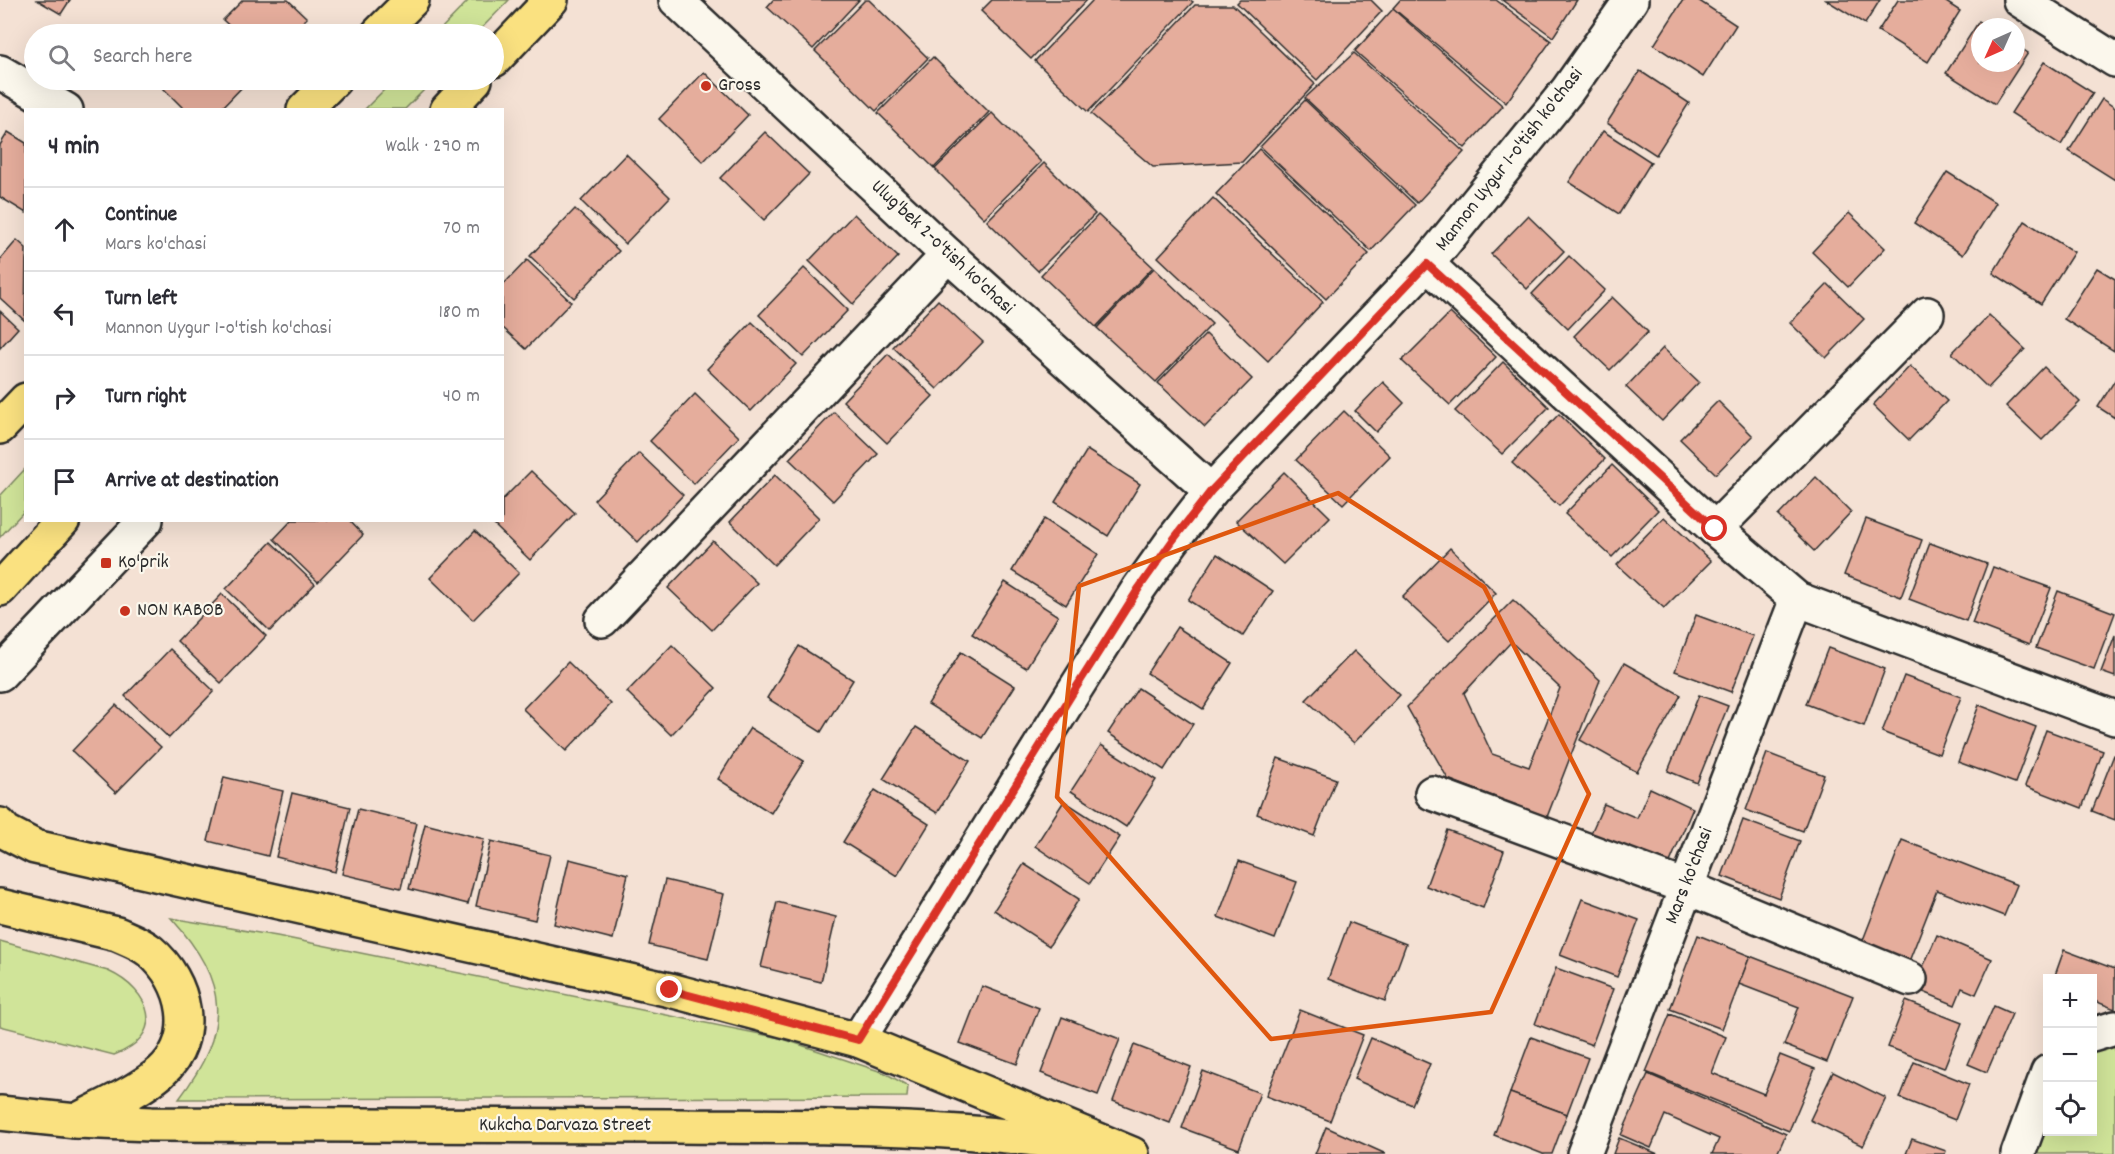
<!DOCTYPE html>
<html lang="en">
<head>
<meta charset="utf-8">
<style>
  :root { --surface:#fff; --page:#f2f2f3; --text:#2b2b33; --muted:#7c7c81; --line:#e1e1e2 }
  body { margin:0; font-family:Dekko,sans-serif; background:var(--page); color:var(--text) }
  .controls { position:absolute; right:18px; bottom:18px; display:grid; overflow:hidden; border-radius:0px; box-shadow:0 6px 24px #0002 }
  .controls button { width:54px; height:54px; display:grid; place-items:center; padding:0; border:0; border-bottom:2px solid var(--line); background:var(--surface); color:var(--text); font:30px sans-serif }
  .compass { position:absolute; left:1971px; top:18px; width:54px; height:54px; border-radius:50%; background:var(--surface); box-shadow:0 6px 24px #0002; rotate:225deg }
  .stop { position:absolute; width:18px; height:18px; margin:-14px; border:4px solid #d93025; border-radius:50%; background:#fff }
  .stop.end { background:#d93025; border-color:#fff; box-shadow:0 2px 6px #0008 }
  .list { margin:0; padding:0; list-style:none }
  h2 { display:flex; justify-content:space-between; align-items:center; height:78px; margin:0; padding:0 24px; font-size:26px }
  h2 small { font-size:20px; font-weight:400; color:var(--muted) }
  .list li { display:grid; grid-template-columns:39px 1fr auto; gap:18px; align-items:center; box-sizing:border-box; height:84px; padding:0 24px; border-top:2px solid var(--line) }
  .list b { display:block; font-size:22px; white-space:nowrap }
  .list p { margin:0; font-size:20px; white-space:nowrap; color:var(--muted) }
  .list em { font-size:20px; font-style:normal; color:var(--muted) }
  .icon { flex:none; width:33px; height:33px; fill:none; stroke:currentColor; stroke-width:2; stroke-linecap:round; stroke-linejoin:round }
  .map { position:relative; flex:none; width:2115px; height:1154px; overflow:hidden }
  .search { position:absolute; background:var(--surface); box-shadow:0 6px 24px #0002; left:24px; top:24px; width:480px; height:66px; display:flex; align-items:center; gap:15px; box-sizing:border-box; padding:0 21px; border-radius:33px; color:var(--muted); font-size:22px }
  .panel { position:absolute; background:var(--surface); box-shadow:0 6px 24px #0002; left:24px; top:108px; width:480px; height:414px; border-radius:0px }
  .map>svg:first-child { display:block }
</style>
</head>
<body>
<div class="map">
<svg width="2115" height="1154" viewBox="0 0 2115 1154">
  <rect width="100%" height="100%" fill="#f4e1d4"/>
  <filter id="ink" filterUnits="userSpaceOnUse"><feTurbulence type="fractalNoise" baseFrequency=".0167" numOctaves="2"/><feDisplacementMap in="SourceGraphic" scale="12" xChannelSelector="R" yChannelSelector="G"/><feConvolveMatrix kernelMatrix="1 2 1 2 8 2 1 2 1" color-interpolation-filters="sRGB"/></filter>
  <g filter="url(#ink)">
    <g fill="#d0e499" stroke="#7e8862" stroke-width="1.5">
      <path d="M469 0H509L476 34H436Z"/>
      <path d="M394 80H434L405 109H365Z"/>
      <path d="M25 469V510L0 537V496Z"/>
      <path d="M171 918 277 936 780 1038 885 1073 908 1086 907 1097 179 1099C231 1030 230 983 171 918Z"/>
      <path d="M0 941 108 971C152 991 167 1036 114 1055L0 1026Z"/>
      <path d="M2115 1042V1154H2028L2047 1105 2048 1132H2092L2093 1049Z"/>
    </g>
    <g fill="#e5ad9c" stroke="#2b2b2b" stroke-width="1.5" fill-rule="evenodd">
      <path d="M37 0H70L61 14Z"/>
      <path d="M243 0H288L307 18 291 34H238L223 20Z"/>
      <path d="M773 0H859L813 49 767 7Z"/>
      <path d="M865 0H869L928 58 876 111 815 51Z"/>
      <path d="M992 0H1087L1031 59 981 11Z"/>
      <path d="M1093 0H1190L1193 2 1088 112 1035 61Z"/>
      <path d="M1240 0H1371L1382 11 1317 80 1237 3Z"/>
      <path d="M1400 0H1496L1551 41 1506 103 1393 8Z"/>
      <path d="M1502 0H1577L1553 37Z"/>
      <path d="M1683 0H1698L1736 25 1703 77 1654 45Z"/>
      <path d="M1826 0H1880L1865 24Z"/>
      <path d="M1898 0H1943L1960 11 1928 62 1878 31Z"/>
      <path d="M1195 5H1233L1315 84 1242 162 1153 167 1091 114Z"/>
      <path d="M1393 9 1503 106 1465 148 1355 51Z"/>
      <path d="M1979 21 1988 27H1980V63H2016V45L2028 53 1995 104 1946 73Z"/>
      <path d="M1354 53 1464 152 1417 203 1305 98Z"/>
      <path d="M933 57 989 112 934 168 878 113Z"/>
      <path d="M2044 62 2093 93 2061 145 2011 113Z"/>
      <path d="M1640 71 1689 103 1656 155 1607 123Z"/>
      <path d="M704 72 748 115 703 162 659 119Z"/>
      <path d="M167 80H240L245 84 220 110H185L161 86Z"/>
      <path d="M2102 99 2115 108V180L2069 151Z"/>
      <path d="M1305 100 1415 205 1371 251 1260 147Z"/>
      <path d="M992 113 1041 162 984 218 935 169Z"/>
      <path d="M1603 131 1651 162 1619 214 1569 182Z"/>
      <path d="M8 132 26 143V213L0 197V145Z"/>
      <path d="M765 132 809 174 764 220 720 178Z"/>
      <path d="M1259 149 1369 254 1326 299 1216 194Z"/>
      <path d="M626 154 670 197 625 244 581 201Z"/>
      <path d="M1044 163 1095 214 1038 271 987 221Z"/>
      <path d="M1947 172 1996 203 1963 255 1914 223Z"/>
      <path d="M1213 198 1323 302 1268 361 1158 257Z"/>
      <path d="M575 209 619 251 574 298 530 256Z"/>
      <path d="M1849 213 1885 248 1848 287 1812 252Z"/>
      <path d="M854 214 898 257 853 304 809 261Z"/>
      <path d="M1098 215 1153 267 1096 327 1041 275Z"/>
      <path d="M1528 216 1564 251 1527 289 1491 254Z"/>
      <path d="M2025 221 2074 252 2041 304 1993 273Z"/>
      <path d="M17 240 26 248 25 321 0 298V260Z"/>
      <path d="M1569 256 1605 290 1568 329 1532 294Z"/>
      <path d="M527 260 571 302 526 349 502 327V286Z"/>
      <path d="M804 268 848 310 803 357 759 315Z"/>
      <path d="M1154 268 1212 324 1156 382 1097 328Z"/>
      <path d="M2097 268 2115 279 2114 351 2064 319Z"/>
      <path d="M1828 284 1864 319 1826 358 1790 323Z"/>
      <path d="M1612 297 1648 332 1610 370 1574 336Z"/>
      <path d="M938 300 983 342 937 389 893 347Z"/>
      <path d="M0 311 18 328 0 348Z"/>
      <path d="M1450 313 1496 357 1450 405 1402 361Z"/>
      <path d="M1989 315 2025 349 1988 388 1952 353Z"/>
      <path d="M752 322 796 364 751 411 707 369Z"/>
      <path d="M1206 334 1252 379 1205 427 1158 383Z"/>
      <path d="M1663 348 1699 382 1662 421 1626 387Z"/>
      <path d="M888 354 933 396 887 443 843 401Z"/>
      <path d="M1503 362 1549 407 1502 454 1455 411Z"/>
      <path d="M1910 366 1947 401 1909 440 1873 405Z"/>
      <path d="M2044 367 2080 402 2042 440 2006 406Z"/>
      <path d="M2115 380V418L2098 407Z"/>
      <path d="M1383 382 1404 403 1376 432 1355 411Z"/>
      <path d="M695 394 739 437 694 484 650 441Z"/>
      <path d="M1718 401 1753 436 1716 474 1680 439Z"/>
      <path d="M1344 411 1390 456 1343 504 1296 460Z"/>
      <path d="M834 412 878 454 833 501 789 459Z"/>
      <path d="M1559 414 1605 459 1559 506 1512 463Z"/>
      <path d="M1087 450 1140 484 1108 536 1055 502Z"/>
      <path d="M639 453 683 495 638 542 594 500Z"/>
      <path d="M1612 465 1658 510 1612 557 1565 514Z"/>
      <path d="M531 471 575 513 530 560 489 520H502V500Z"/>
      <path d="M1284 472 1330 517 1283 564 1236 521Z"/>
      <path d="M775 475 819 518 774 565 730 522Z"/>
      <path d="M1816 477 1851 512 1814 551 1778 516Z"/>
      <path d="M1664 517 1711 561 1664 608 1617 565Z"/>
      <path d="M1044 519 1098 554 1066 605 1012 571Z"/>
      <path d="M1866 519 1922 540 1901 597 1844 575Z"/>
      <path d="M292 520H349L363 535 318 582 274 539Z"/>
      <path d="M475 531 519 573 473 620 430 578Z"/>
      <path d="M713 541 757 583 712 630 668 588Z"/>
      <path d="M271 542 315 584 270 631 226 589Z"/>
      <path d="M1930 543 1987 564 1966 621 1909 599Z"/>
      <path d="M1450 548 1496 593 1449 641 1402 597Z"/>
      <path d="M1217 554 1273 591 1243 636 1188 600Z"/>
      <path d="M1993 567 2051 588 2029 645 1972 623Z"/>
      <path d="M1005 582 1058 616 1026 668 972 634Z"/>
      <path d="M2058 591 2115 613 2094 669 2036 648Z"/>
      <path d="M222 594 266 636 221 683 177 641Z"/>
      <path d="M1513 600 1600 680 1547 817 1448 779 1407 707ZM1511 642 1560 688 1529 767 1492 754 1464 693Z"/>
      <path d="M1696 615 1753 636 1731 692 1675 671Z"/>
      <path d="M1177 627 1232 663 1203 709 1147 673Z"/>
      <path d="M2115 635V677L2101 672Z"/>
      <path d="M672 645 716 688 671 735 627 692Z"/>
      <path d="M799 646 853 680 821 732 767 698Z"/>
      <path d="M1828 648 1885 669 1864 726 1806 704Z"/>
      <path d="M170 649 214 691 169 738 125 696Z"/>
      <path d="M1354 651 1400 695 1354 743 1306 700Z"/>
      <path d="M961 652 1015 686 982 738 928 704Z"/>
      <path d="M568 662 611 704 566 751 523 709Z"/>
      <path d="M1624 663 1681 695 1637 772 1580 740Z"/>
      <path d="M1904 676 1961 697 1939 754 1882 732Z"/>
      <path d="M1138 688 1193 724 1164 770 1108 733Z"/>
      <path d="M1699 695 1728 706 1697 783 1668 771Z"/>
      <path d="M116 705 161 747 116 793 72 751Z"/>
      <path d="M1979 705 2036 727 2015 783 1958 762Z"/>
      <path d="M916 727 970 761 937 813 883 779Z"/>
      <path d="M750 728 804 761 771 813 718 779Z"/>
      <path d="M2046 730 2103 751 2082 808 2025 786Z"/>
      <path d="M1101 745 1156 780 1126 827 1071 791Z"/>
      <path d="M1767 753 1824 775 1803 831 1746 810Z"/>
      <path d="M2114 755H2115V820L2092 811Z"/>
      <path d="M1278 758 1336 779 1314 836 1257 814Z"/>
      <path d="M224 777 283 791 268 856 208 841Z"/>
      <path d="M1650 788 1693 808 1668 867 1591 833 1604 804 1637 818Z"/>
      <path d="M875 790 929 824 897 876 843 842Z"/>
      <path d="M292 793 350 807 335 872 276 857Z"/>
      <path d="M1064 801 1120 837 1090 883 1035 846Z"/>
      <path d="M358 809 417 823 401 888 342 874Z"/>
      <path d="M1743 820 1800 841 1779 898 1722 876Z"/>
      <path d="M425 824 484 839 468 904 409 889Z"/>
      <path d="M1447 830 1504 851 1483 908 1426 886Z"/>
      <path d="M1902 840 2017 885 2004 916 1937 890 1908 964 1861 945Z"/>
      <path d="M491 841 550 855 535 920 476 906Z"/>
      <path d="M569 859 628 874 613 939 554 924Z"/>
      <path d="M1239 861 1297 882 1275 939 1218 917Z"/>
      <path d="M1024 864 1079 899 1049 946 994 910Z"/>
      <path d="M665 880 724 894 708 959 649 945Z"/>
      <path d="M1582 899 1639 920 1617 977 1560 955Z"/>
      <path d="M777 902 836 917 821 982 761 967Z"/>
      <path d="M1349 922 1406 944 1385 1001 1328 979Z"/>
      <path d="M1698 935 1750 956 1722 1029 1670 1009Z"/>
      <path d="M1937 935 1992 959 1976 994 1962 988 1955 1005 1914 988Z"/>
      <path d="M2064 950 2115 969V1009L2092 1000V978H2054Z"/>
      <path d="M1750 956 1853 996 1827 1062 1784 1045 1799 1007 1739 984Z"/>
      <path d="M1556 968 1613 989 1592 1045 1535 1024Z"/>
      <path d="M982 986 1039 1008 1017 1064 960 1043Z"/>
      <path d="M1906 1001 1962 1023 1944 1068 1888 1047Z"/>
      <path d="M1994 1006 2012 1014 1987 1072 1968 1064Z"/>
      <path d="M1300 1010 1363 1035 1330 1121 1266 1096Z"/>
      <path d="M1670 1014 1726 1037 1712 1073 1764 1094 1780 1055 1815 1069 1789 1131 1646 1072Z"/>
      <path d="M1062 1017 1120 1039 1098 1095 1041 1073Z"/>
      <path d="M1531 1037 1588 1058 1567 1114 1510 1093Z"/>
      <path d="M1371 1038 1430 1064 1412 1105 1354 1079Z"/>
      <path d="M1134 1045 1191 1067 1170 1123 1113 1101Z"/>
      <path d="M1914 1062 1969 1084 1955 1120 1900 1098Z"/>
      <path d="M1203 1071 1260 1093 1239 1149 1182 1128Z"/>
      <path d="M1833 1072 1886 1098 1863 1146 1810 1120Z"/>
      <path d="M1648 1074 1786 1134 1777 1154H1712L1719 1139 1665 1115 1651 1148 1621 1135Z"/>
      <path d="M1510 1093 1567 1114 1552 1154H1543L1494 1135Z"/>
      <path d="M1326 1127 1386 1154H1315Z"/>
      <path d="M1619 1138 1658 1154H1613Z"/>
      <path d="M1912 1139 1946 1151 1945 1154H1906Z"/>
    </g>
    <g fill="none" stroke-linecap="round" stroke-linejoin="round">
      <defs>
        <g id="minor">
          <path d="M676 0 948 255 1211 491"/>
          <path d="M2020 0 2115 60"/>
          <path d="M0 72 66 110"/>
          <path d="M1427 264 1715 529 1797 599 2115 718"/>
          <path d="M1715 529 1927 314"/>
          <path d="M602 620 948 255"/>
          <path d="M0 674 146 520"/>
          <path d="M1432 793 1686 887 1910 979"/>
          <path d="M2092 1035 2115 1028"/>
          <path d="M858 1040 1074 691 1139 588 1173 540 1211 491 1427 264 1567 91 1631 0"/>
          <path d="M1584 1154 1797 599"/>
          <path d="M2018 1154 2048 1072"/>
        </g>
        <g id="major">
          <path d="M0 825 6 832 35 847 670 990 858 1040 1132 1154"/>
          <path d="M0 906 117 934C128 939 140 943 150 951 186 981 199 1038 161 1072 139 1091 102 1107 76 1121"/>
          <path d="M0 1113 76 1121 151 1124C325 1125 500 1126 674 1126 809 1127 946 1124 1079 1145"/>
        </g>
        <g id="highway">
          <path d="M378 34 412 0"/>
          <path d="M494 60 551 0"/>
          <path d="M304 110 334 80"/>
          <path d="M447 110 475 80"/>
          <path d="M0 427 26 400"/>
          <path d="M0 589 63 520"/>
        </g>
      </defs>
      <use href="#minor" stroke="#2b2b2b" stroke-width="38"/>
      <use href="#major" stroke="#2b2b2b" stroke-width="38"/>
      <use href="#highway" stroke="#2b2b2b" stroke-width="38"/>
      <use href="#minor" stroke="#fbf7ec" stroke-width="33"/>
      <use href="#major" stroke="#fae180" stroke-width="33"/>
      <use href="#highway" stroke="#fae180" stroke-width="33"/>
    </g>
  </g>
  <g fill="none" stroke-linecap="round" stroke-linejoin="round" filter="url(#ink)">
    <path stroke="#d93025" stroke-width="8" d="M670 990 858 1040 1074 691 1139 588 1173 540 1211 491 1427 264 1715 529"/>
  </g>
  <path fill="none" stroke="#df570e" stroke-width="4.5" stroke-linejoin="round" d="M1338 493 1484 587 1589 794 1491 1012 1271 1039 1057 797 1079 586Z"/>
  <g fill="#c8321e" stroke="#fbf7ec" stroke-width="2">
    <circle cx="706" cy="86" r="6"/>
    <rect x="100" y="557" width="12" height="12" rx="3"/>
    <circle cx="125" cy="611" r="6"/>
  </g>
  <g text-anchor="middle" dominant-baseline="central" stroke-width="4.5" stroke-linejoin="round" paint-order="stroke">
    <g font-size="20" fill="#2b2b2b" stroke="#fbf7ec" text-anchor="start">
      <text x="718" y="86">Gross</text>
      <text x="118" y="563">Ko'prik</text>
      <text x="137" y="611">NON KABOB</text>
    </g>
    <g font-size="20" fill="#2b2b2b" stroke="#fbf7ec">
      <text transform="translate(1510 160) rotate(-52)">Mannon Uygur 1-o'tish ko'chasi</text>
      <text transform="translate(942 248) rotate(43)">Ulug'bek 2-o'tish ko'chasi</text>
      <text transform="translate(1690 876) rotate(-69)">Mars ko'chasi</text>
      <text x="565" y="1126">Kukcha Darvaza Street</text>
    </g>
  </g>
</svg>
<div class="controls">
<button>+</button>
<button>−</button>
<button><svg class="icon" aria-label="locate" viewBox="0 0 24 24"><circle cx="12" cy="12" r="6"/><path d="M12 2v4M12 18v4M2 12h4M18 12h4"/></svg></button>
</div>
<svg class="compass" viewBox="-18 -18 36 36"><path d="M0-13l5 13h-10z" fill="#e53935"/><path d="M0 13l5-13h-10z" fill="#7c7c81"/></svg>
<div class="stop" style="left:1715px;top:529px"></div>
<div class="stop end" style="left:670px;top:990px"></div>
<div class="search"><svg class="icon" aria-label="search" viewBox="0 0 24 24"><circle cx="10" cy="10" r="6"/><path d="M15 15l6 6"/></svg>Search here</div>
<section class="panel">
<h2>4 min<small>Walk · 290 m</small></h2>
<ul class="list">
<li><svg class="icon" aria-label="ahead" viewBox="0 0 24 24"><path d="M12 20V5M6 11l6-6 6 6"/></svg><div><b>Continue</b><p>Mars ko'chasi</p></div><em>70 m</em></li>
<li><svg class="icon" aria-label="left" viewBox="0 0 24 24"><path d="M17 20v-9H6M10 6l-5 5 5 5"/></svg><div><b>Turn left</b><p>Mannon Uygur 1-o'tish ko'chasi</p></div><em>180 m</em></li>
<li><svg class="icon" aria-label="right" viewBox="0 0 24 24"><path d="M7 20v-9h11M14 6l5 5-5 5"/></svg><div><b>Turn right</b></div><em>40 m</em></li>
<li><svg class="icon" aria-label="arrive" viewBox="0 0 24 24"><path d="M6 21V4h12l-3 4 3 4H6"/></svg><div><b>Arrive at destination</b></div></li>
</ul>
</section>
</div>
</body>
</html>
